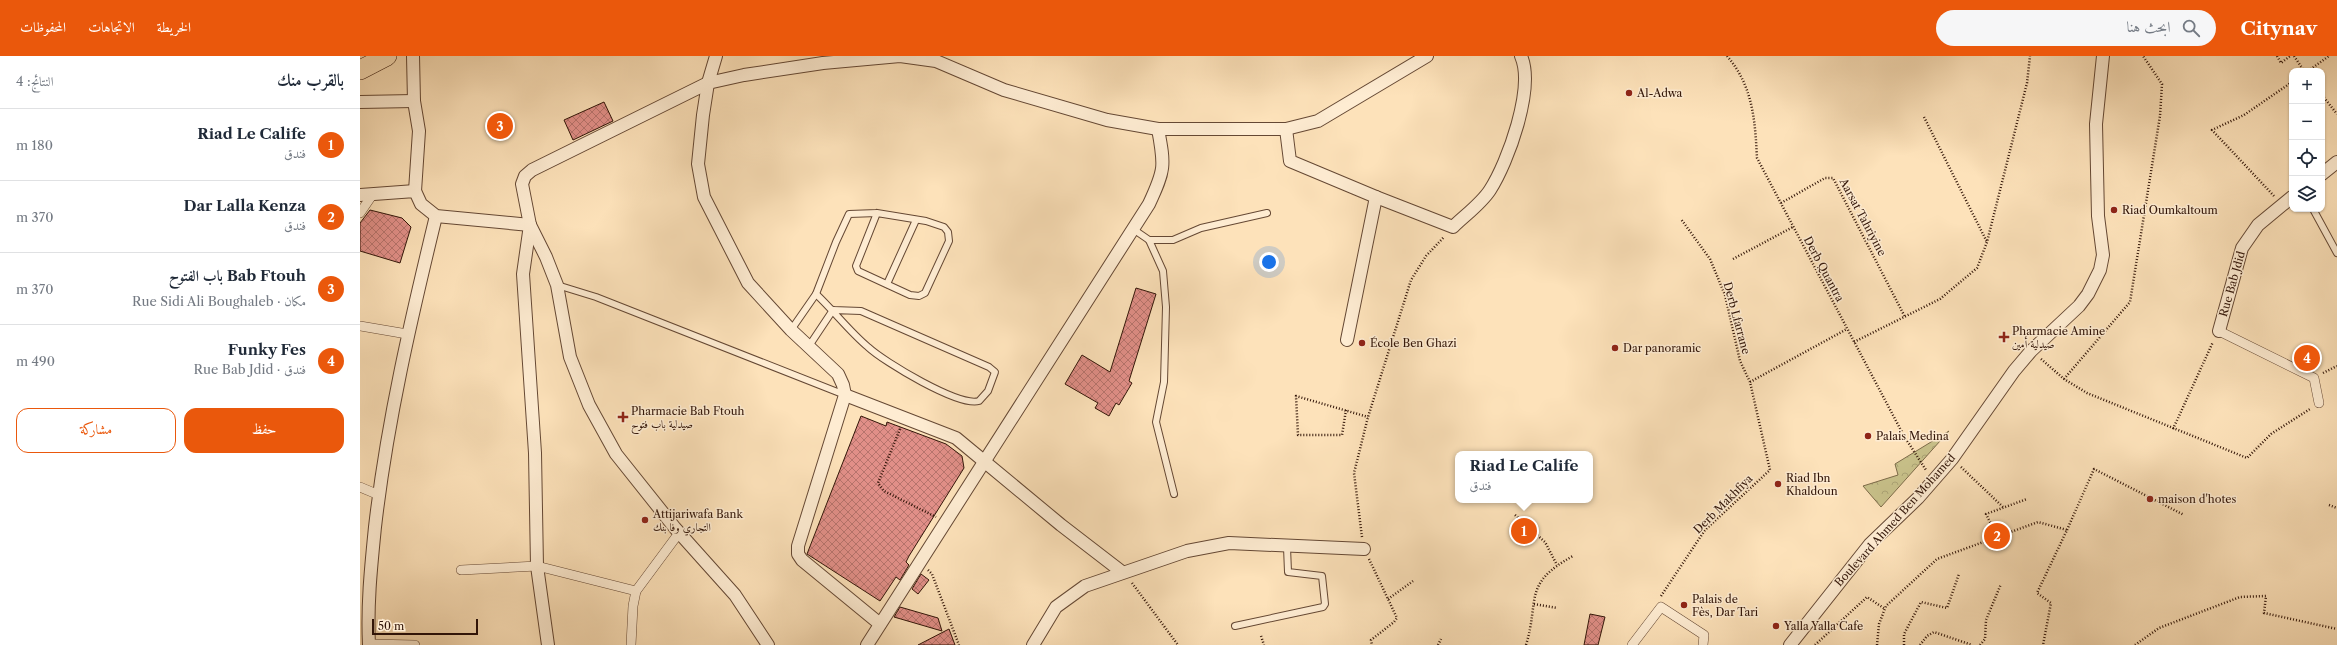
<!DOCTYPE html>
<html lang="ar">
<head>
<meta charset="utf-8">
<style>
  :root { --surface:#fff; --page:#f6f6f7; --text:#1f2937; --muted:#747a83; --line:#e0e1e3; --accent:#ea580c }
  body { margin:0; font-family:"Libre Caslon Text",Amiri,serif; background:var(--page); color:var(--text); direction:rtl }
  .controls { position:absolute; right:12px; top:12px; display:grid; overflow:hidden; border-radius:8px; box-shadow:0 1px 3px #0004 }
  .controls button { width:36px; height:36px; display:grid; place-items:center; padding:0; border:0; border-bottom:1px solid var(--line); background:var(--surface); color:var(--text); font:20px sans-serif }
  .scale { position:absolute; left:12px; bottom:10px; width:106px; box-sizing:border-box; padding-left:4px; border:2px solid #321508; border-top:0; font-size:11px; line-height:14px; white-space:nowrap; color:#321508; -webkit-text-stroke:3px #feecd2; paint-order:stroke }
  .you { position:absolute; left:909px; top:206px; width:14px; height:14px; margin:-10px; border:3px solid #fff; border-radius:50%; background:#1a73e8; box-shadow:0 0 0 6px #1a73e833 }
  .badge { display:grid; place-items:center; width:26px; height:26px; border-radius:50%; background:var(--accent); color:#fff; font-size:13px; font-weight:700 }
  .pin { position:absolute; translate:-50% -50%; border:2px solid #fff; box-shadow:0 1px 4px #0006 }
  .popup { position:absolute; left:1095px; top:395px; width:138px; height:52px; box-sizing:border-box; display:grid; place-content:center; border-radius:8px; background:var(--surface); filter:drop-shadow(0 1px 3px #0005); font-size:13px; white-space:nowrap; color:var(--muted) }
  .popup b { font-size:15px; color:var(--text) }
  .popup::after { content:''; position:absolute; left:50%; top:100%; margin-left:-8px; border:8px solid transparent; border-top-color:var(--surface) }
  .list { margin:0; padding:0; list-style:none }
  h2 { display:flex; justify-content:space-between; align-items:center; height:52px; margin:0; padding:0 16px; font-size:17px }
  h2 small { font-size:13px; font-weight:400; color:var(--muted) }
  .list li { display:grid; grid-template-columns:26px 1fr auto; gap:12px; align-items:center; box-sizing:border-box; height:72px; padding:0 16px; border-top:1px solid var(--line) }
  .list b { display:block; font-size:15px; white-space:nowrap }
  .list p { margin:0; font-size:13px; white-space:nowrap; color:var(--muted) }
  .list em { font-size:13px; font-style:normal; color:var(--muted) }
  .actions { display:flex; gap:8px; padding:12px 16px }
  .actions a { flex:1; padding:9px 0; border:1px solid var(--accent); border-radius:12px; text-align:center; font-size:14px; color:var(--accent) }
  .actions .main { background:var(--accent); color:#fff }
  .icon { flex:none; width:22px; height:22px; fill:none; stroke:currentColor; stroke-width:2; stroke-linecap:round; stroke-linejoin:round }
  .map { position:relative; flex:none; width:1977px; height:589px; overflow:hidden; direction:ltr }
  header { display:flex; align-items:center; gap:24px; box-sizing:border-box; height:56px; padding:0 20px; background:var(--accent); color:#fff }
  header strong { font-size:19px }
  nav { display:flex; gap:22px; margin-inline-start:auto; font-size:14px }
  .search { width:280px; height:36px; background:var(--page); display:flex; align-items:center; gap:10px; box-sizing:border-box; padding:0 14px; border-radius:22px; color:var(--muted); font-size:15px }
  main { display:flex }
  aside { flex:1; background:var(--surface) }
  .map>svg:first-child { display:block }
</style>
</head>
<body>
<header>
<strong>Citynav</strong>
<div class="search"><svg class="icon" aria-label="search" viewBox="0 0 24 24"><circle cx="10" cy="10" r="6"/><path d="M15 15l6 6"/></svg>ابحث هنا</div>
<nav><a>الخريطة</a><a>الاتجاهات</a><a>المحفوظات</a></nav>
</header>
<main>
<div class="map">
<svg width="1977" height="589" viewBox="0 0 1977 589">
  <defs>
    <pattern id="forest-crowns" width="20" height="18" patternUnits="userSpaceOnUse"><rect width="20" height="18" fill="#c8c18a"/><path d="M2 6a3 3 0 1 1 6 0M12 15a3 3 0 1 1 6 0" fill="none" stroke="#aca576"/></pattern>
    <pattern id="building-cross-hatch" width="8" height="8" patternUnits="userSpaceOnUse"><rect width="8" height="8" fill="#e18f88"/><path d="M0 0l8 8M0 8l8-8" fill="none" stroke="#b7746d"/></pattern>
  </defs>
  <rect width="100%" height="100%" fill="#fde2ba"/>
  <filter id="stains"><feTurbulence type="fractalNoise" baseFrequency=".005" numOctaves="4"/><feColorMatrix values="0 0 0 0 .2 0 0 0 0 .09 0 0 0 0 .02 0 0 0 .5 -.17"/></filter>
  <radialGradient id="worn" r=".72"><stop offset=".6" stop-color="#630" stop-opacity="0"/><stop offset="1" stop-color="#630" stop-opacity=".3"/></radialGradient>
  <path fill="url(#forest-crowns)" stroke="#7d6b49" d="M1589 375 1521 451 1503 430 1538 419 1535 408Z"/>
  <g fill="url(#building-cross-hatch)" stroke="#321508">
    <path d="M244 46 253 65 213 84 204 64Z"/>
    <path d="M10 154 42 162 51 171 40 207 0 195V167Z"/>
    <path d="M776 232 796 238 769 325 772 327 759 349 756 347 749 360 735 352 738 347 705 328 722 299 750 316Z"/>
    <path d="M501 360 526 370 527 366 586 388 602 400 604 412 549 500 546 506 549 509 540 524 536 521 520 545 447 498Z"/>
    <path d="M561 518 569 524 558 538 552 533Z"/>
    <path d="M540 551 578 562 582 575 534 561Z"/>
    <path d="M1230 558 1245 561 1238 589H1224Z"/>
    <path d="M589 573 595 589H558Z"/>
  </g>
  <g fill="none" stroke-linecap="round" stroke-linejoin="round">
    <defs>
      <g id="service">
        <path d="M1953 153 1977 197"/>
        <path d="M773 173 789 184 803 215 806 251 804 326 796 366 814 438"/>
        <path d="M789 184H813L841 172 907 157"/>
        <path d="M527 228 556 164"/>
        <path d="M197 229 236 241 485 339"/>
        <path d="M456 238C474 255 489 275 508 291 524 306 599 351 619 345L628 335 635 316 629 311 501 255 473 254"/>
        <path d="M431 274 456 238 476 186 489 158 517 157 566 165 584 171 588 176 589 185 565 237 559 240 550 239 498 215 496 210 517 157"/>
        <path d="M449 290 473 254"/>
        <path d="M875 570 963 551 965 548 962 520 928 516 927 491"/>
      </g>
      <g id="pedestrian">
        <path d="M0 157 13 138"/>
        <path d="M0 270 47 278"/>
        <path d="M1859 275 1954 322 1959 347"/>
        <path d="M0 431 19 439"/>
        <path d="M101 514 177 510 276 535"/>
        <path d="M9 588 55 589"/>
        <path d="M271 589 273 550 276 535 319 477"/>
        <path d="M1272 589 1301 551 1344 579 1343 589"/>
      </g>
      <g id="minor">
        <path d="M53 0 54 45 59 75 55 135"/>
        <path d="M356 0 348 27 343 59 338 108 344 141 388 227 431 274 478 318 483 329 485 339 438 490V498L442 504 520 568"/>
        <path d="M0 46 54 45"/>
        <path d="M926 73 930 105 1016 141 987 284"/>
        <path d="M1962 118 1977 106"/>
        <path d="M0 139 55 135 61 148 76 160 170 169"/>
        <path d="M1016 141 1093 171C1104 160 1121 148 1130 134 1148 106 1175 32 1161 0"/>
        <path d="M170 169 186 201 197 229 210 301 229 349 256 398 315 472 375 539 408 589"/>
        <path d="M1859 275 1882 192 1898 169 1932 141"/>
        <path d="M485 339 596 382 701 469 762 516"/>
        <path d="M9 589C7 549 11 511 15 471 27 366 51 263 76 160"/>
        <path d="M188 589 177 510 175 397 163 218 170 169 162 128 165 120 172 114 348 27 384 19 463 7 540 0 576 5 644 34 747 64 798 73H926L958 65 1067 0"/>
        <path d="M507 589 789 148C805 114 805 110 798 73"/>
        <path d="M673 589 696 551 725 530 827 495 869 487 1004 493"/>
        <path d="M1430 589 1510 488 1558 442 1592 403 1654 315 1671 295 1719 250 1728 238 1740 214 1743 199 1738 160 1736 68 1743 0"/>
      </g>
      <path id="primary" d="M0 14 27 0"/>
    </defs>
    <use href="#service" stroke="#654834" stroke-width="8"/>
    <use href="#pedestrian" stroke="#654834" stroke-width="10"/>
    <use href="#minor" stroke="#654834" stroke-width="14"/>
    <use href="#primary" stroke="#321508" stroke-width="20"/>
    <g stroke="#321508" stroke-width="2.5" stroke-dasharray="1 2" stroke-linecap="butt">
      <path d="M1367 0C1393 30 1395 64 1397 102L1544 380 1566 414"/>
      <path d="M1917 0 1921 7 1930 0"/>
      <path d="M1934 0 1944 15"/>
      <path d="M1948 15 1969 0"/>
      <path d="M1962 39 1977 58"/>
      <path d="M1564 61 1627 186"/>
      <path d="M1914 140 1852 74 1884 59 1932 26"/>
      <path d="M1421 147 1465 122H1473L1545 261"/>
      <path d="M1373 203 1433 171"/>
      <path d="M1494 286 1580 243 1617 212 1627 186 1667 27 1670 0"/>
      <path d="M1681 303 1704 323 1727 337 1887 402 1911 378 1950 353"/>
      <path d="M1963 317 1977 310"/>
      <path d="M1704 323 1770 246 1800 60 1802 28 1783 0"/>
      <path d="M1390 326 1487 273"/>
      <path d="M986 354 982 379H938L936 340 1008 361"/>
      <path d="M540 373 518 427 524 435 576 461"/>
      <path d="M1813 373 1853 286"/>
      <path d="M1601 411 1644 452"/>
      <path d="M1969 449 1977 452"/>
      <path d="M1155 459 1185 486 1197 509"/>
      <path d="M1707 474 1734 413 1824 459"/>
      <path d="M1637 480 1626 458 1667 443"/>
      <path d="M1002 481 994 417 1008 361 1051 224 1066 200 1084 181"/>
      <path d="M1009 503 1037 562 1034 566 1011 584 1012 589"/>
      <path d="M568 514 572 518 599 589"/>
      <path d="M772 527 818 589"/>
      <path d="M1301 540 1345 474 1410 414 1390 326 1380 305 1365 239 1350 203 1321 163"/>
      <path d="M1028 543 1053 525"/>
      <path d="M1174 548 1197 552"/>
      <path d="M901 580 904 589"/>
      <path d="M1078 589 1081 583"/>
      <path d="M1166 589C1180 543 1162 528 1213 500"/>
      <path d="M1455 589 1507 541 1525 553"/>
      <path d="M1517 589 1519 568 1526 550 1577 503 1678 466 1707 474 1677 537 1691 547 1683 589"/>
      <path d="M1544 589V578L1561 546 1587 552 1599 518"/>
      <path d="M1560 589 1567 580 1574 576 1612 589"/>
      <path d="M1620 589 1625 583 1626 564 1641 528"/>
      <path d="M1775 589 1799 572 1880 541 1906 540 1904 557 1977 573"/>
    </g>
    <use href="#service" stroke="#feecd2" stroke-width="6"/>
    <use href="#pedestrian" stroke="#feecd2" stroke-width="9"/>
    <use href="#minor" stroke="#feecd2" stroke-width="12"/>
    <use href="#primary" stroke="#fde2ba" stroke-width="19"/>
  </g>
  <g fill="#8f2418" stroke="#feecd2" stroke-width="1.5">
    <circle cx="1269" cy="37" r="4"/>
    <circle cx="1754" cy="154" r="4"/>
    <path d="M1642 275h4v4h4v4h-4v4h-4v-4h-4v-4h4z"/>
    <circle cx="1002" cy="287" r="4"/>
    <circle cx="1255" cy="292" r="4"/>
    <path d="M261 355h4v4h4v4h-4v4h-4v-4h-4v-4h4z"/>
    <circle cx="1508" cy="380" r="4"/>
    <circle cx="1418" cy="428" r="4"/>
    <circle cx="1790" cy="443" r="4"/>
    <circle cx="285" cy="464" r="4"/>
    <circle cx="1324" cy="549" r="4"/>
    <circle cx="1416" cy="570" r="4"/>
  </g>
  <g text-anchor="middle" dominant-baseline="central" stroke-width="3" stroke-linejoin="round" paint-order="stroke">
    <g font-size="11" fill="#321508" stroke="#feecd2" text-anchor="start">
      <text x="1277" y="37">Al-Adwa</text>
      <text x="1762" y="154">Riad Oumkaltoum</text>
      <text x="1652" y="275">Pharmacie Amine<tspan x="1652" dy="13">صيدلية أمين</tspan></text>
      <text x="1010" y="287">École Ben Ghazi</text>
      <text x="1263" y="292">Dar panoramic</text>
      <text x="271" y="355">Pharmacie Bab Ftouh<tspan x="271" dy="13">صيدلية باب فتوح</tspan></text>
      <text x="1516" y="380">Palais Medina</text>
      <text x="1426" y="422">Riad Ibn<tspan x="1426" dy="13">Khaldoun</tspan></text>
      <text x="1798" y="443">maison d'hotes</text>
      <text x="293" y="458">Attijariwafa Bank<tspan x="293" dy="13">التجاري وفا بنك</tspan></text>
      <text x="1332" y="543">Palais de<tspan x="1332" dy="13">Fès, Dar Tari</tspan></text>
      <text x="1424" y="570">Yalla Yalla Cafe</text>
    </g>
    <g font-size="11" fill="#321508" stroke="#feecd2">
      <text transform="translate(1503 161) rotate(62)">Aarsat Tahriyine</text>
      <text transform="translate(1464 213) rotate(62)">Derb Quantra</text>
      <text transform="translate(1872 228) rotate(-74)">Rue Bab Jdid</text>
      <text transform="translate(1377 262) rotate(75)">Derb Lfarrane</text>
      <text transform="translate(1363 448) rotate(-45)">Derb Makhfiya</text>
      <text transform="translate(1535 464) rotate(-48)">Boulevard Ahmed Ben Mohamed</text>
    </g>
  </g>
  <rect width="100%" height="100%" filter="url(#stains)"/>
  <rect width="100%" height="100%" fill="url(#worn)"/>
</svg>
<div class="controls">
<button>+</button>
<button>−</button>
<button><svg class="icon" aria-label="locate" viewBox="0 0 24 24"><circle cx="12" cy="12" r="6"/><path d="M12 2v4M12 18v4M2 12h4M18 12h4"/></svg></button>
<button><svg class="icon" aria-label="layers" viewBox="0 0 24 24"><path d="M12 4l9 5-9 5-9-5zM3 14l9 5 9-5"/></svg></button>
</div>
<div class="scale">50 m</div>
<div class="you"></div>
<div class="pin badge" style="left:1164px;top:475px">1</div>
<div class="popup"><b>Riad Le Calife</b>فندق</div>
<div class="pin badge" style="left:1637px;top:480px">2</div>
<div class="pin badge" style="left:140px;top:70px">3</div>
<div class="pin badge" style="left:1947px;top:302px">4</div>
</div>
<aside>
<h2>بالقرب منك<small>النتائج: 4</small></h2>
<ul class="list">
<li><span class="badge">1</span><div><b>Riad Le Calife</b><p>فندق</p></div><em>180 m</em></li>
<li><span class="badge">2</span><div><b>Dar Lalla Kenza</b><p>فندق</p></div><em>370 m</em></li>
<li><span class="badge">3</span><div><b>Bab Ftouh باب الفتوح</b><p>مكان · Rue Sidi Ali Boughaleb</p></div><em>370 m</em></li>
<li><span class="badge">4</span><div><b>Funky Fes</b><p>فندق · Rue Bab Jdid</p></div><em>490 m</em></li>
</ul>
<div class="actions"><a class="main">حفظ</a><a>مشاركة</a></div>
</aside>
</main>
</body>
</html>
